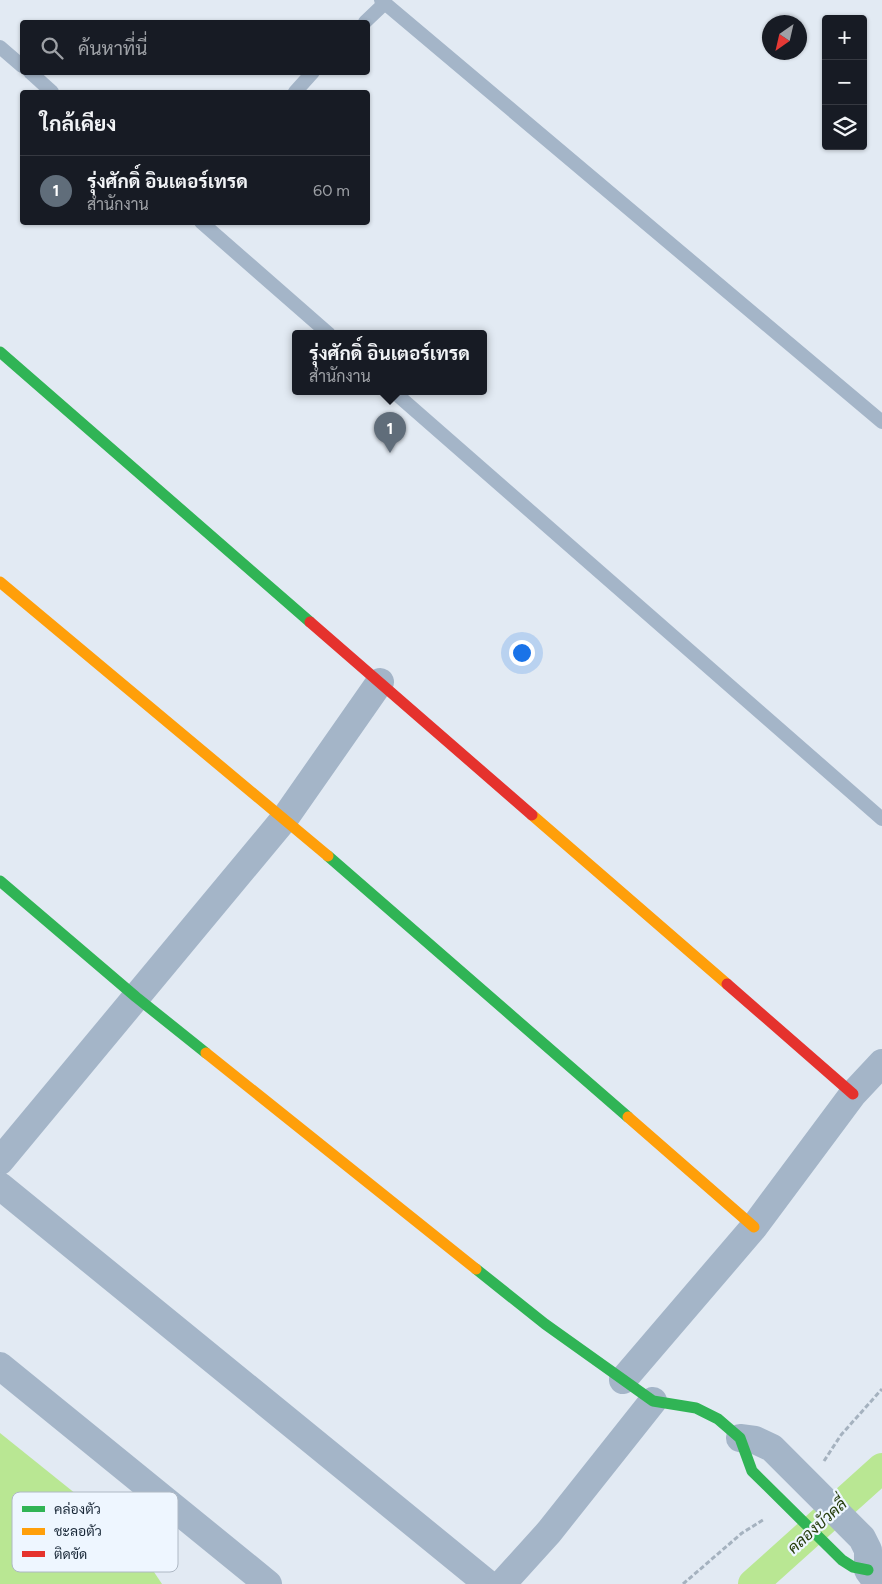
<!DOCTYPE html>
<html lang="th">
<head>
<meta charset="utf-8">
<style>
  :root { --surface:#171b24; --page:#242831; --text:#f1f3f6; --muted:#9ea1a6; --line:#363941; --accent:#606d7a }
  body { margin:0; font-family:Figtree,Sarabun,sans-serif; background:var(--page); color:var(--text) }
  .controls { position:absolute; right:15px; top:15px; display:grid; overflow:hidden; border-radius:5px; box-shadow:0 1px 4px #0004 }
  .controls button { width:45px; height:45px; display:grid; place-items:center; padding:0; border:0; border-bottom:1px solid var(--line); background:var(--surface); color:var(--text); font:25px sans-serif }
  .compass { position:absolute; left:762px; top:15px; width:45px; height:45px; border-radius:50%; background:var(--surface); box-shadow:0 1px 4px #0004; rotate:214deg }
  .you { position:absolute; left:521px; top:652px; width:18px; height:18px; margin:-12px; border:4px solid #fff; border-radius:50%; background:#1a73e8; box-shadow:0 0 0 8px #1a73e833 }
  .badge { display:grid; place-items:center; width:32px; height:32px; border-radius:50%; background:var(--accent); color:#fff; font-size:16px; font-weight:700 }
  .pin { position:absolute; translate:-50% -41px; filter:drop-shadow(0 1px 2px #0008) }
  .pin::after { content:''; position:absolute; top:26px; width:18px; height:15px; background:inherit; clip-path:polygon(0 0,100% 0,50% 100%) }
  .popup { position:absolute; left:292px; top:330px; width:195px; height:65px; box-sizing:border-box; display:grid; place-content:center; border-radius:5px; background:var(--surface); filter:drop-shadow(0 1px 4px #0005); font-size:16px; white-space:nowrap; color:var(--muted) }
  .popup b { font-size:19px; color:var(--text) }
  .popup::after { content:''; position:absolute; left:50%; top:100%; margin-left:-10px; border:10px solid transparent; border-top-color:var(--surface) }
  .list { margin:0; padding:0; list-style:none }
  h2 { display:flex; justify-content:space-between; align-items:center; height:65px; margin:0; padding:0 20px; font-size:21px }
  h2 small { font-size:16px; font-weight:400; color:var(--muted) }
  .list li { display:grid; grid-template-columns:32px 1fr auto; gap:15px; align-items:center; box-sizing:border-box; height:70px; padding:0 20px; border-top:1px solid var(--line) }
  .list b { display:block; font-size:19px; white-space:nowrap }
  .list p { margin:0; font-size:16px; white-space:nowrap; color:var(--muted) }
  .list em { font-size:16px; font-style:normal; color:var(--muted) }
  .icon { flex:none; width:28px; height:28px; fill:none; stroke:currentColor; stroke-width:2; stroke-linecap:round; stroke-linejoin:round }
  .map { position:relative; flex:none; width:882px; height:1584px; overflow:hidden }
  .search { position:absolute; background:var(--surface); box-shadow:0 1px 4px #0004; left:20px; top:20px; width:350px; height:55px; display:flex; align-items:center; gap:12px; box-sizing:border-box; padding:0 18px; border-radius:5px; color:var(--muted); font-size:19px }
  .panel { position:absolute; background:var(--surface); box-shadow:0 1px 4px #0004; left:20px; top:90px; width:350px; height:135px; border-radius:5px }
  .map>svg:first-child { display:block }
</style>
</head>
<body>
<div class="map">
<svg width="882" height="1584" viewBox="0 0 882 1584">
  <rect width="100%" height="100%" fill="#e2eaf3"/>
  <path fill="#b9e793" d="M0 1433 132 1539 162 1584H0Z"/>
  <g fill="none" stroke-linecap="round" stroke-linejoin="round">
    <path stroke="#b9e793" stroke-width="30" d="M753 1584 882 1468"/>
    <g stroke="#a5b2bf" stroke-width="3" stroke-dasharray="5 2.5" stroke-linecap="butt">
      <path d="M824 1461 841 1435 882 1389"/>
      <path d="M683 1584 742 1533 763 1520"/>
    </g>
    <g stroke="#a4b5c8" stroke-width="14">
      <path d="M381 0 882 422"/>
      <path d="M365 22 385 3"/>
      <path d="M0 47 22 66"/>
      <path d="M30 72 52 92"/>
      <path d="M295 92 313 72"/>
      <path d="M201 222 329 334"/>
      <path d="M394 392 882 819"/>
    </g>
    <g stroke="#a4b5c8" stroke-width="28">
      <path d="M0 1161 285 818 380 682"/>
      <path d="M0 1186 488 1584"/>
      <path d="M0 1366 268 1584"/>
      <path d="M623 1380 754 1227 853 1094 882 1063"/>
      <path d="M740 1438 755 1440 772 1448 862 1538 868 1550V1570L878 1584"/>
      <path d="M502 1584 549 1532 653 1401"/>
    </g>
    <g stroke="#30b455" stroke-width="11">
      <path d="M0 352 310 622"/>
      <path d="M328 856 628 1117"/>
      <path d="M0 881 136 997 206 1053"/>
      <path d="M476 1269 545 1324 653 1401 696 1408 718 1419 740 1438 752 1471 842 1560 853 1567 868 1570"/>
    </g>
    <g stroke="#ff9f0a" stroke-width="11">
      <path d="M0 582 328 856"/>
      <path d="M532 815 727 984"/>
      <path d="M206 1053 476 1269"/>
      <path d="M628 1117 754 1227"/>
    </g>
    <g stroke="#e5322d" stroke-width="11">
      <path d="M310 622 532 815"/>
      <path d="M727 984 853 1094"/>
    </g>
  </g>
  <g text-anchor="middle" dominant-baseline="central" stroke-width="4.5" stroke-linejoin="round" paint-order="stroke">
    <g font-size="16" font-style="italic" fill="#263d0b" stroke="#eef6ff">
      <text transform="translate(817 1526) rotate(-42)">คลองบัวคลี่</text>
    </g>
  </g>
  <rect x="12" y="1492" width="166" height="80" rx="8" fill="#eef6ff" stroke="#aeb8c4" stroke-width="1"/>
  <rect x="22" y="1506" width="23" height="6" fill="#30b455"/>
  <rect x="22" y="1528" width="23" height="7" fill="#ff9f0a"/>
  <rect x="22" y="1551" width="23" height="6" fill="#e5322d"/>
  <g font-size="14" fill="#1a2939">
    <text x="54" y="1514">คล่องตัว</text>
    <text x="54" y="1536">ชะลอตัว</text>
    <text x="54" y="1559">ติดขัด</text>
  </g>
</svg>
<div class="controls">
<button>+</button>
<button>−</button>
<button><svg class="icon" aria-label="layers" viewBox="0 0 24 24"><path d="M12 4l9 5-9 5-9-5zM3 14l9 5 9-5"/></svg></button>
</div>
<svg class="compass" viewBox="-18 -18 36 36"><path d="M0-13l5 13h-10z" fill="#e53935"/><path d="M0 13l5-13h-10z" fill="#9ea1a6"/></svg>
<div class="you"></div>
<div class="pin badge" style="left:390px;top:453px">1</div>
<div class="popup"><b>รุ่งศักดิ์ อินเตอร์เทรด</b>สำนักงาน</div>
<div class="search"><svg class="icon" aria-label="search" viewBox="0 0 24 24"><circle cx="10" cy="10" r="6"/><path d="M15 15l6 6"/></svg>ค้นหาที่นี่</div>
<section class="panel">
<h2>ใกล้เคียง<small></small></h2>
<ul class="list">
<li><span class="badge">1</span><div><b>รุ่งศักดิ์ อินเตอร์เทรด</b><p>สำนักงาน</p></div><em>60 m</em></li>
</ul>
</section>
</div>
</body>
</html>
